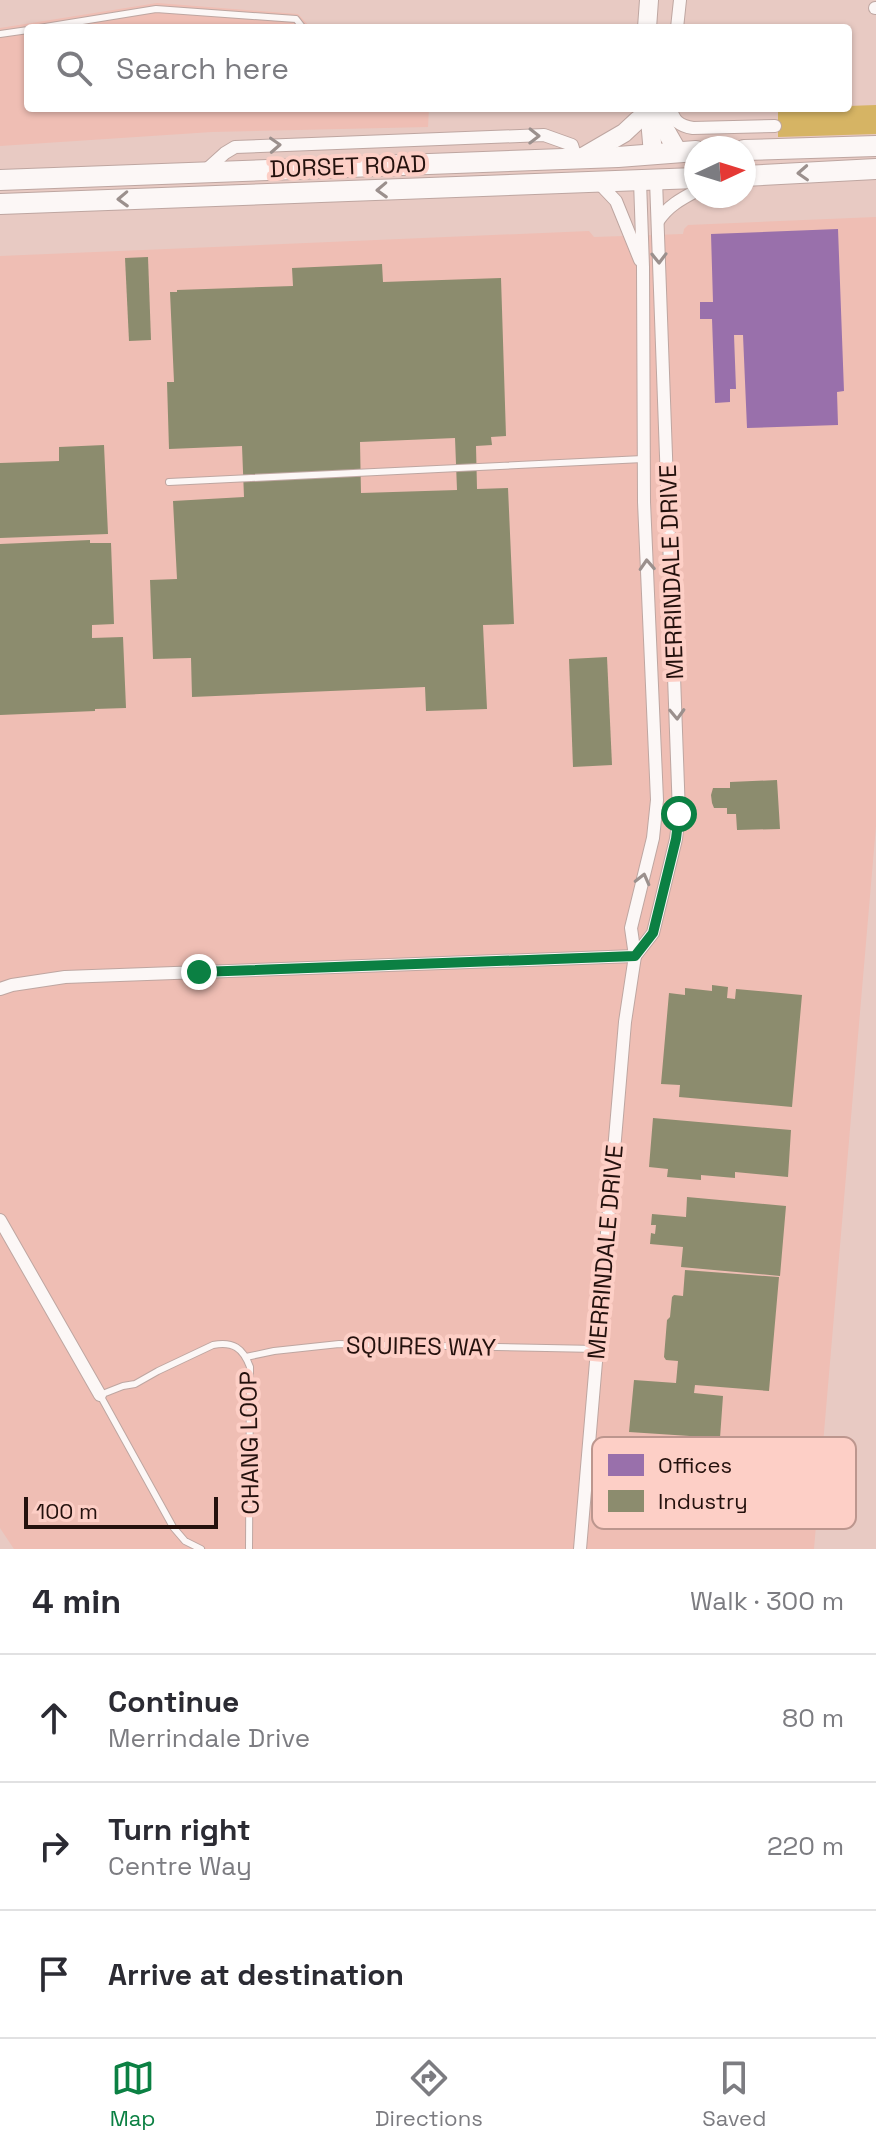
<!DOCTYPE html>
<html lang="en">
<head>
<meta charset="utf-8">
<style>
  :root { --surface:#fff; --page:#f2f2f3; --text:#2b2b33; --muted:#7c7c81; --line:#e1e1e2; --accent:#0b8043 }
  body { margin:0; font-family:"Space Grotesk",sans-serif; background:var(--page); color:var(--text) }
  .compass { position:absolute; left:684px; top:136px; width:72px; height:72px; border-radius:50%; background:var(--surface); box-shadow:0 2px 6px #0004; rotate:86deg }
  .scale { position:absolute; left:24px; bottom:20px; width:194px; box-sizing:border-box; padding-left:8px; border:4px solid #24110d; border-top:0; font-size:22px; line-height:28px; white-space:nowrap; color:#24110d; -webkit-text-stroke:6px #fdcfc6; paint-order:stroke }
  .stop { position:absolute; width:24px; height:24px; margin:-18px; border:6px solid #0b8043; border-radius:50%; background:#fff }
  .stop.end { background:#0b8043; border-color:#fff; box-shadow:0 2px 8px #0008 }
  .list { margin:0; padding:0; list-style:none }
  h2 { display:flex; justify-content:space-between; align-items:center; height:104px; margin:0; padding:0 32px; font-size:34px }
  h2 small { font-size:26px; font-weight:400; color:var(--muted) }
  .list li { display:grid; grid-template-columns:52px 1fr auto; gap:24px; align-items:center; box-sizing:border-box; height:128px; padding:0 32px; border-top:2px solid var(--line) }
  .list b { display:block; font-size:30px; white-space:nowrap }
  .list p { margin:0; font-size:26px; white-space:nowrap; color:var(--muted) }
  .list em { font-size:26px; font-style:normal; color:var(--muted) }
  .icon { flex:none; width:44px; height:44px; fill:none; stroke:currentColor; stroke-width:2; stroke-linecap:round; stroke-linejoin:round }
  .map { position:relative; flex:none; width:876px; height:1549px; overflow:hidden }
  .search { position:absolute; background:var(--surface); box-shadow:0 2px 6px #0004; left:24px; right:24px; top:24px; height:88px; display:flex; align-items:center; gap:20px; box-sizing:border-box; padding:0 28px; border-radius:8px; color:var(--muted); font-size:30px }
  .sheet { height:488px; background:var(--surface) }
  nav { display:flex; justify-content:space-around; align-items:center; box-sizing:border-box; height:112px; border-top:2px solid var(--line); background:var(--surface); font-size:22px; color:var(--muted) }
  nav a { display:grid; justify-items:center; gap:4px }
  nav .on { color:var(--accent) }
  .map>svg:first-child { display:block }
</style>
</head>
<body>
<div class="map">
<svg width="876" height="1549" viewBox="0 0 876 1549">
  <rect width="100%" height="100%" fill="#e8cac3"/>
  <g fill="#efbeb4">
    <path d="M157 3 298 14 311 28H28V108H429L428 127 212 132 0 146V28Z"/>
    <path d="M876 217V826L814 1549H14L0 1528V256L589 231 594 237 683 234 684 229 688 225Z"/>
  </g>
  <path fill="#d6b464" d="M876 105V134L778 137V109L848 108V106Z"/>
  <path fill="#9970ab" d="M838 229 844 391 837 392 838 425 747 428 743 335H734L736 389H730V402L715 403 712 319H700V302H713L711 234Z"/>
  <g fill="#8c8c6e" fill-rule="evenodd">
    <path d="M148 257 151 340 129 341 125 258Z"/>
    <path d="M382 264 383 282 501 278 506 436 491 437 492 445 476 446 477 489 508 488 514 624 483 625 487 709 426 711 425 687 192 697 191 658 153 659 150 580 177 579 173 501 244 497 242 446 169 449 167 382H174L170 292H177V290L293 286 292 268ZM455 438 457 490 361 493 360 442Z"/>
    <path d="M104 445 108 534 0 538V463L59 461V447Z"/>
    <path d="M90 540V543H111L114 624 92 625V638L123 637 126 708 95 709V711L0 715V544Z"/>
    <path d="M607 657 612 765 573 767 569 659Z"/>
    <path d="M777 780 780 829 737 830 736 814H727V808H714L712 803 711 795 713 788H730V782Z"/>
    <path d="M712 985 728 987 727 998 735 999 736 989 802 995 792 1107 679 1097 680 1085 661 1084 669 993 685 995V988L712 991Z"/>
    <path d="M653 1118 791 1130 788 1177 735 1172V1178L701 1175V1180L667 1177 668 1169 649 1167Z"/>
    <path d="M687 1197 786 1206 780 1276 681 1267 683 1247 650 1244 651 1233 655 1234 656 1225H651L652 1214 686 1217Z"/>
    <path d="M685 1270 779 1277 769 1391 695 1385 694 1393 723 1396 720 1438 629 1432 634 1380 676 1383 678 1361 666 1360 664 1357 667 1320 670 1317 672 1297 674 1295 683 1296Z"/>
  </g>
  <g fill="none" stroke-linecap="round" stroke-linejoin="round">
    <defs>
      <g id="lane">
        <path d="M39 28 156 9 296 19 303 28"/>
        <path d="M0 34 28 30"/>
        <path d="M169 482 643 459"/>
        <path d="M246 1357 274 1351 339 1344 597 1349"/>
        <path d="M201 1549 185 1541 173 1527 100 1395 123 1386 135 1384 158 1371 213 1345C233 1341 243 1348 250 1367L249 1549"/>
      </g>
      <g id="street">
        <path d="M875 8H876"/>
        <path d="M677 28 680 0"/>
        <path d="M671 108C673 121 680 126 693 128L775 126"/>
        <path d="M205 171 225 153 235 147 544 135 572 145 576 158"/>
        <path d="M598 182 616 201 640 260"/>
        <path d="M658 221C668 206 681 199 696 191"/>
        <path d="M635 956 653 933 676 839 679 814 656 180"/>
        <path d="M0 989 12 985 65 977 635 956"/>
        <path d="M0 1220 100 1395"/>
        <path d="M580 1549 625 1022 635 956 631 928 653 838 657 800 644 502 643 267 640 181"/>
      </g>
      <g id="secondary">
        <path d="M647 28 649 0"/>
        <path d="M649 108 653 154"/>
        <path d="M655 108 666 131 678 152"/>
        <path d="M581 158 624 133 638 120"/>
      </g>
      <g id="primary">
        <path d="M744 150 876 146"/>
        <path d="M744 176 876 169"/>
        <path d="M0 180 618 157 696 151"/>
        <path d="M0 204 696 178"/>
      </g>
    </defs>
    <use href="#lane" stroke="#bea6a1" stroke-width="8"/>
    <use href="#street" stroke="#bea6a1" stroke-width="14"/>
    <use href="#secondary" stroke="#bea6a1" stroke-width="20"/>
    <use href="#primary" stroke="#bea6a1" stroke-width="22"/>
    <use href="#lane" stroke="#fcf7f6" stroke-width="6"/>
    <use href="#street" stroke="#fcf7f6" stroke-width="12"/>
    <use href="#secondary" stroke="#fcf7f6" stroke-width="18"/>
    <use href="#primary" stroke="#fcf7f6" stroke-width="20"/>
  </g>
  <defs><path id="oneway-chevron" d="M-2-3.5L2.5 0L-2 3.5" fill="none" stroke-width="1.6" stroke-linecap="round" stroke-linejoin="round" transform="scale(2)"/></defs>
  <g stroke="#9b908d">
    <use href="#oneway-chevron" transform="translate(534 136) rotate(1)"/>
    <use href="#oneway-chevron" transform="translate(275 145) rotate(-3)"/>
    <use href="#oneway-chevron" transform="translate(803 173) rotate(177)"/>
    <use href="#oneway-chevron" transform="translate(382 190) rotate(178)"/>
    <use href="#oneway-chevron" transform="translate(123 199) rotate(178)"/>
    <use href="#oneway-chevron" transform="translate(659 258) rotate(89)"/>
    <use href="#oneway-chevron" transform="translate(647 565) rotate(-93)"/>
    <use href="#oneway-chevron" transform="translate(677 714) rotate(88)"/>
    <use href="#oneway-chevron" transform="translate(643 879) rotate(-76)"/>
  </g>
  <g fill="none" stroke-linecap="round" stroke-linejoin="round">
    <path stroke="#0b8043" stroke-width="10" d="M199 972 635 956 653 933 676 839 679 814"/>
  </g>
  <g text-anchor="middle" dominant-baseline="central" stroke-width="8" stroke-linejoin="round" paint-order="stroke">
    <g font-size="24" fill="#24110d" stroke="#fdcfc6">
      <text transform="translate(348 166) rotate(-2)">DORSET ROAD</text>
      <text transform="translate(671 572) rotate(-92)">MERRINDALE DRIVE</text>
      <text transform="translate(605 1252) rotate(-85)">MERRINDALE DRIVE</text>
      <text transform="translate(421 1346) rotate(1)">SQUIRES WAY</text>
      <text transform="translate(249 1443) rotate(-91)">CHANG LOOP</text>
    </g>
  </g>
  <rect x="592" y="1437" width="264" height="92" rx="12" fill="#fdcfc6" stroke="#bc968e" stroke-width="2"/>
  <rect x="608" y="1454" width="36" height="22" fill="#9970ab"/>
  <rect x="608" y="1490" width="36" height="22" fill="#8c8c6e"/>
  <g font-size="22" fill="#24110d">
    <text x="658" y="1473">Offices</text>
    <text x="658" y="1509">Industry</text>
  </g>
</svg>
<svg class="compass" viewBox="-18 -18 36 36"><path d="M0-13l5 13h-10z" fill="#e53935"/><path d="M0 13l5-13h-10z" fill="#7c7c81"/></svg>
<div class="scale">100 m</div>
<div class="stop" style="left:679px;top:814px"></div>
<div class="stop end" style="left:199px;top:972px"></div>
<div class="search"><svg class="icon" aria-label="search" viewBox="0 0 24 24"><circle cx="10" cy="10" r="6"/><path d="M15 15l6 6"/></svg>Search here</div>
</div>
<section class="sheet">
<h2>4 min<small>Walk · 300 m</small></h2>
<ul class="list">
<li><svg class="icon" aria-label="ahead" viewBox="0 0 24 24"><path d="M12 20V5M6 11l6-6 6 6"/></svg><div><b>Continue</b><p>Merrindale Drive</p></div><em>80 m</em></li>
<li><svg class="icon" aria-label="right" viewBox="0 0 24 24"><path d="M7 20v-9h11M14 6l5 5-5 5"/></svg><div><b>Turn right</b><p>Centre Way</p></div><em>220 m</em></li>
<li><svg class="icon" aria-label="arrive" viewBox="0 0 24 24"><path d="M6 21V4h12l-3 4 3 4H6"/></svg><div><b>Arrive at destination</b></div></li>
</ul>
</section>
<nav>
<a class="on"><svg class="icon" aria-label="map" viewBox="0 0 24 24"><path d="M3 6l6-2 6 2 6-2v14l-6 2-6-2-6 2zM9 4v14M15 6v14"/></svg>Map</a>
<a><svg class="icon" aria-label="directions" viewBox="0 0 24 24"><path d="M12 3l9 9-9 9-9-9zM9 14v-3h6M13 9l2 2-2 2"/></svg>Directions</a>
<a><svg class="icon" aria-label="saved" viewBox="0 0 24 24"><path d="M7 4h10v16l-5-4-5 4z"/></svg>Saved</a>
</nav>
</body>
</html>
